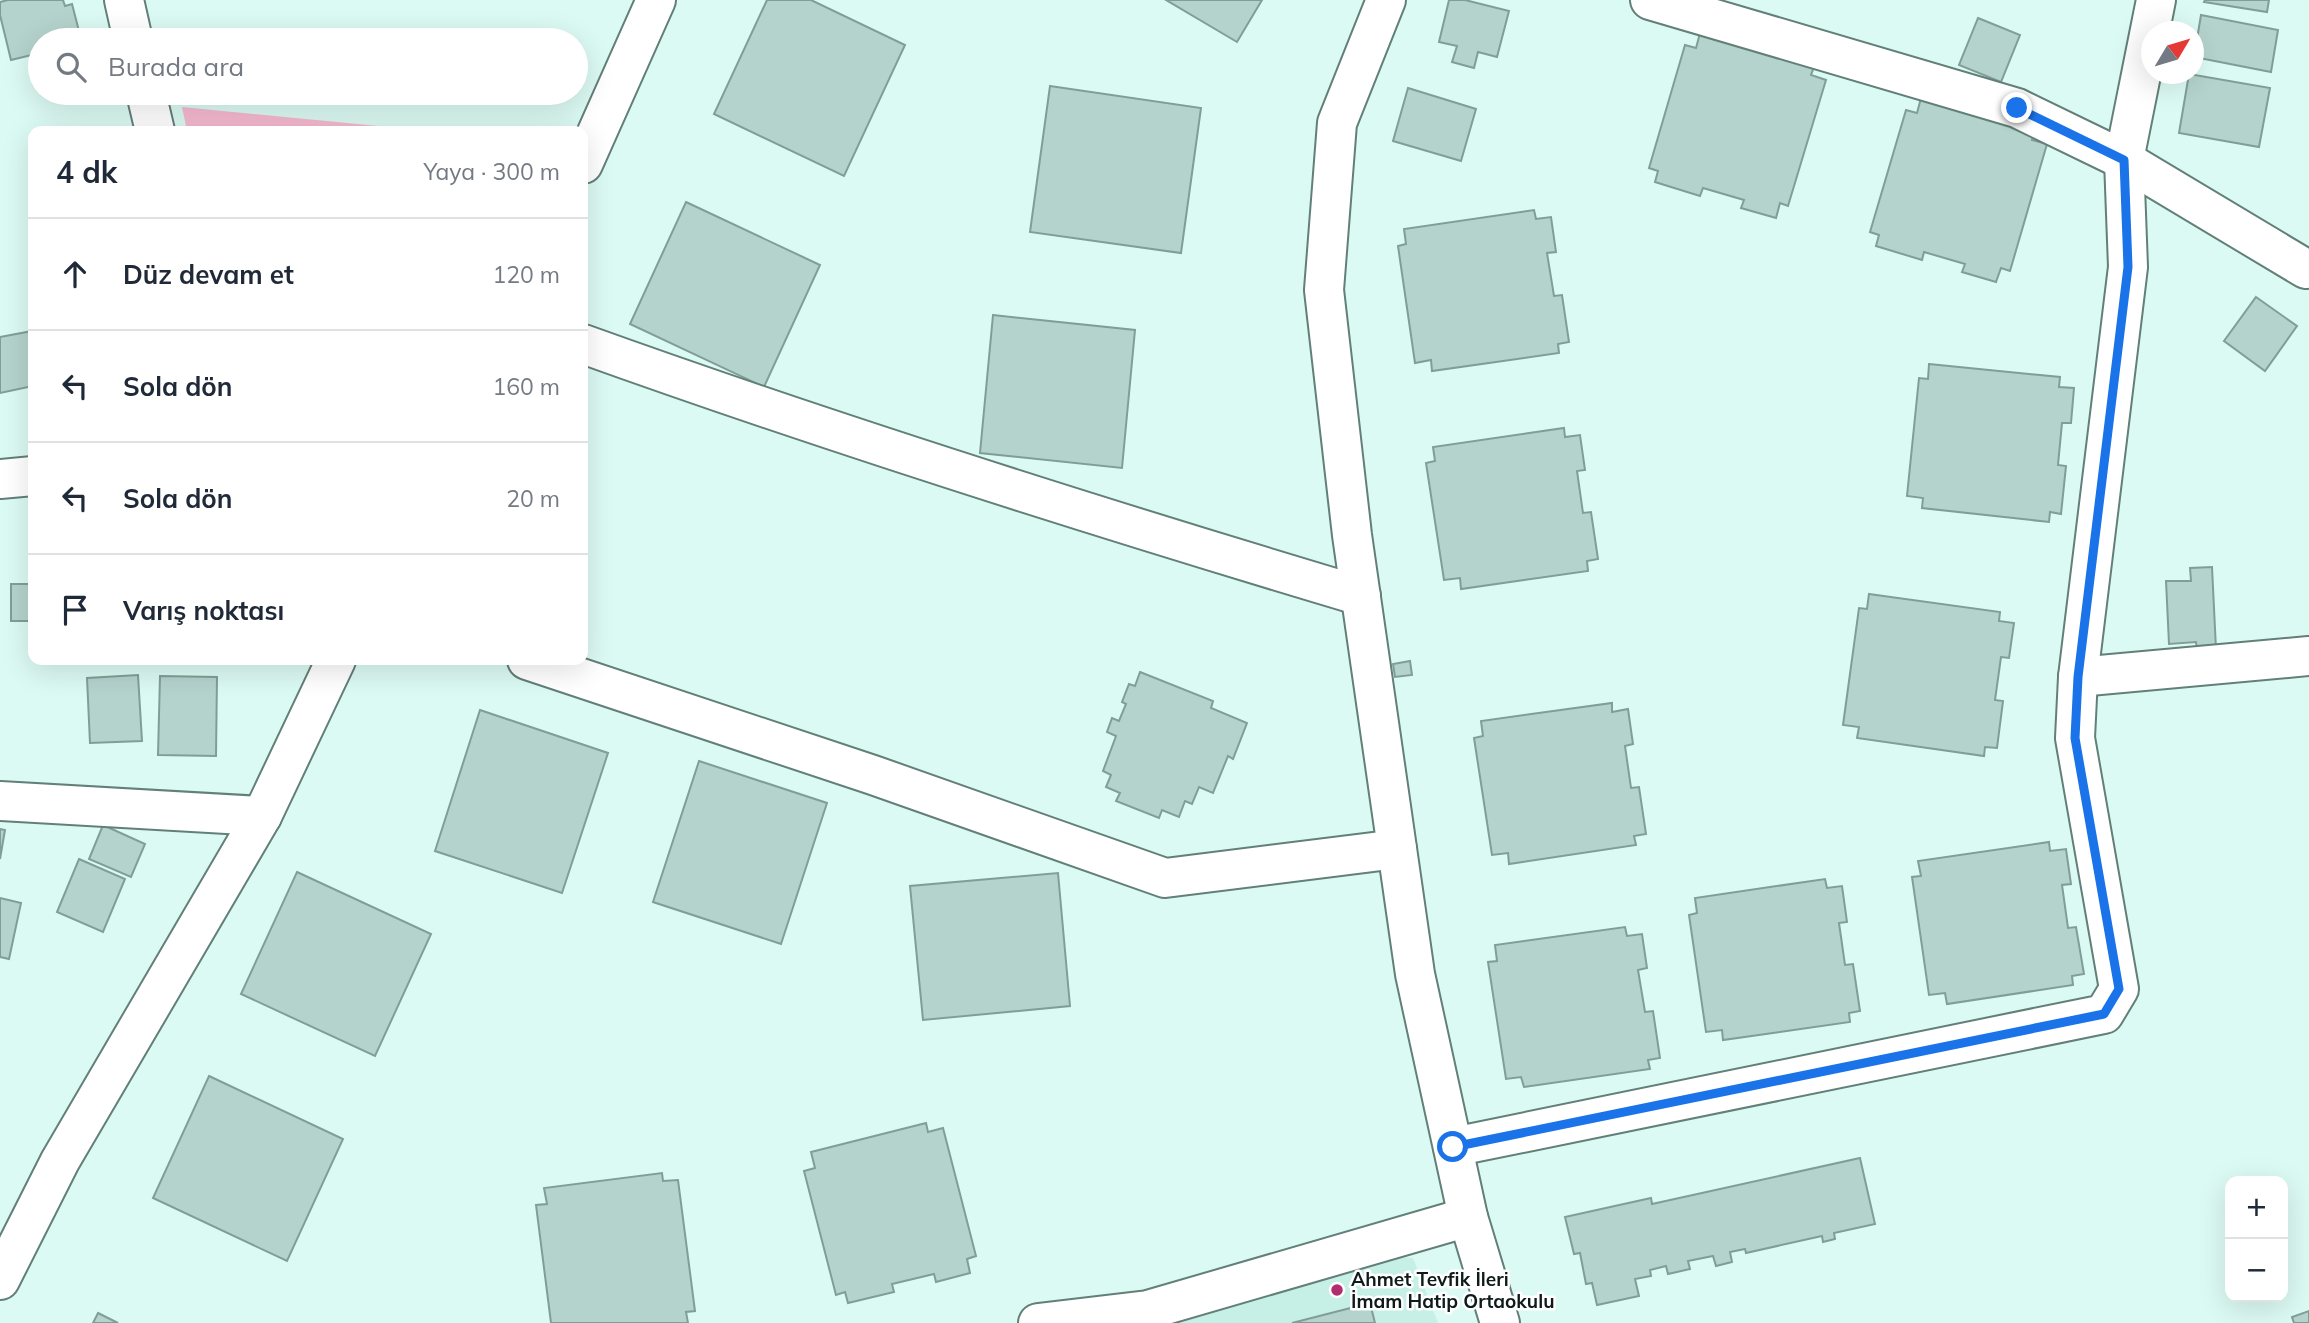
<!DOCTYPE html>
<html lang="tr">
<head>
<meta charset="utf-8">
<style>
  :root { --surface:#fff; --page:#f2f2f3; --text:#1f2937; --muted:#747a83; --line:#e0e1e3 }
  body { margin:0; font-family:Mulish,sans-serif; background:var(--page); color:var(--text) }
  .controls { position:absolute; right:21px; bottom:21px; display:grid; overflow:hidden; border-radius:14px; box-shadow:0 7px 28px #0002 }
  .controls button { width:63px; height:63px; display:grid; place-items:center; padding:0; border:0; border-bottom:2px solid var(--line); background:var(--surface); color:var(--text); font:35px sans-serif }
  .compass { position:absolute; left:2141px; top:21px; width:63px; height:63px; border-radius:50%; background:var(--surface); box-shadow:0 7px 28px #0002; rotate:52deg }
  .stop { position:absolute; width:21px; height:21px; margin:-16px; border:5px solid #1a73e8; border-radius:50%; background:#fff }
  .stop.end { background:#1a73e8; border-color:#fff; box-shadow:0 2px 7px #0008 }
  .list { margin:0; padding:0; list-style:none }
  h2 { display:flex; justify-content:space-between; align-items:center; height:91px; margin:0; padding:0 28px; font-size:30px }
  h2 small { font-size:23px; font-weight:400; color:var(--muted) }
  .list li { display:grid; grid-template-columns:46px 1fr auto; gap:21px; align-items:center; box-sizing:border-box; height:112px; padding:0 28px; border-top:2px solid var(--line) }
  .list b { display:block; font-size:26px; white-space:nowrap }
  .list em { font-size:23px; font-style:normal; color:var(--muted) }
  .icon { flex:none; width:38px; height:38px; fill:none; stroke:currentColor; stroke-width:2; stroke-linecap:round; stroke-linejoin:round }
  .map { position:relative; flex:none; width:2309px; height:1323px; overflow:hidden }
  .search { position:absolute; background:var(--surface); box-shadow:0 7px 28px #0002; left:28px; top:28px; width:560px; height:77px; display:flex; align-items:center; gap:18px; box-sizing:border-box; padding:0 24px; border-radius:38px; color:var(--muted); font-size:26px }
  .panel { position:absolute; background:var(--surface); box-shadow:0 7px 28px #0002; left:28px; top:126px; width:560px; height:539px; border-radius:14px }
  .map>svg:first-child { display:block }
</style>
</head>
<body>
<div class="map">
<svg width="2309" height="1323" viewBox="0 0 2309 1323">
  <rect width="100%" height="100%" fill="#dbfaf3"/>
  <path fill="#c6efe6" d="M1381 1256 1413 1258 1438 1323H1123Z"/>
  <path fill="#f6b9d0" d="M182 107 430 131H187Z"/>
  <g fill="#b4d3cc" stroke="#809e97" stroke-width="2">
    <path d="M8 0H63L65 6 72 4 80 35 67 40H40V53L11 60 0 15V2Z"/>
    <path d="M767 0H811L905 45 844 176 714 114Z"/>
    <path d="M1166 0H1262L1237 42Z"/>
    <path d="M1449 0H1465L1509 11 1497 57 1478 52 1474 68 1452 62 1457 46 1439 42Z"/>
    <path d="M2205 0H2269L2267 12 2204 2Z"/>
    <path d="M2201 15 2278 30 2271 72 2194 57Z"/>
    <path d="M1978 18 2020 35 2001 82 1959 65Z"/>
    <path d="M1700 33 1814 67 1811 75 1826 80 1788 206 1780 203 1776 218 1741 208 1744 200 1703 188 1700 196 1655 182 1658 171 1649 168 1685 45 1696 48Z"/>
    <path d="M2189 74 2270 88 2259 147 2179 133Z"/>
    <path d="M1050 86 1201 108 1181 253 1030 232Z"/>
    <path d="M1408 88 1476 109 1461 161 1393 141Z"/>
    <path d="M1921 98 2035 131 2032 140 2047 144 2010 271 2001 268 1996 282 1962 272 1965 264 1924 252 1922 260 1876 246 1879 235 1870 232 1906 110 1917 113Z"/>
    <path d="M686 202 820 265 764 387 630 324Z"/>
    <path d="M1534 210 1536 219 1551 217 1556 252 1547 253 1554 296 1562 295 1569 342 1558 344 1559 353 1432 371 1431 360 1415 363 1398 246 1406 244 1404 229Z"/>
    <path d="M2256 297 2297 326 2265 371 2224 341Z"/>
    <path d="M993 315 1135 330 1122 468 980 453Z"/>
    <path d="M32 331 33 386 0 393V337Z"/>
    <path d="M1929 364 2060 377 2059 387 2074 388 2071 423H2062L2058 465 2066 466 2061 514 2050 512 2049 522 1922 508 1923 498 1907 496 1919 378 1928 379Z"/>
    <path d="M1564 428 1565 437 1580 435 1585 470 1577 471 1583 513 1591 512 1598 559 1587 561 1588 571 1461 589 1460 578 1444 580 1426 463 1435 461 1433 447Z"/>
    <path d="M2212 567 2216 649 2197 650 2196 642 2169 644 2166 581H2191L2190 568Z"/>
    <rect x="11" y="584" width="22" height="37"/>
    <path d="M1869 594 2000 612 1999 621 2014 623 2009 658 2001 657 1995 700 2003 701 1997 748 1985 747 1984 756 1857 738 1859 727 1843 725 1859 608 1867 609Z"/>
    <path d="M1410 661 1412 675 1395 677 1393 664Z"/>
    <path d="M1140 672 1213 701 1211 708 1247 723 1233 759 1228 756 1213 793 1199 787 1192 804 1185 801 1179 817 1162 810 1159 818 1116 801 1120 793 1106 787 1111 775 1103 771 1116 736 1107 732 1112 718 1119 721 1126 704 1122 702 1129 684 1135 686Z"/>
    <path d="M138 675 142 741 90 743 87 678Z"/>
    <path d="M160 676 217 677 216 756 158 755Z"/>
    <path d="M1612 703V712L1628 709 1633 744 1625 746 1631 788 1639 787 1646 834 1634 836 1636 845 1509 864 1508 853 1492 855 1474 738 1483 736 1481 721Z"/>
    <path d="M480 710 608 753 562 893 435 851Z"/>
    <path d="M699 761 827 803 781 944 653 902Z"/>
    <path d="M103 825 145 844 131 877 89 859Z"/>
    <path d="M0 829 5 830 0 859Z"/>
    <path d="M2049 842 2050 851 2066 849 2071 884 2062 885 2068 928 2076 927 2084 974 2072 976 2073 985 1947 1004 1945 993 1929 995 1912 877 1921 876 1918 861Z"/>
    <path d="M79 859 125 879 103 932 57 912Z"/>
    <path d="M297 872 431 934 375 1056 241 994Z"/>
    <path d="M1058 873 1070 1006 923 1020 910 886Z"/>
    <path d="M1825 879 1827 888 1842 886 1847 922 1839 923 1845 965 1853 964 1860 1011 1849 1013 1850 1022 1723 1040 1722 1030 1706 1032 1689 915 1697 913 1695 898Z"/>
    <path d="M0 898 21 903 9 959 0 957Z"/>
    <path d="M1625 927 1627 936 1642 934 1647 968 1638 970 1645 1012 1653 1011 1660 1058 1648 1060 1650 1069 1524 1087 1521 1077 1506 1079 1488 962 1497 961 1495 945Z"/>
    <path d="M209 1076 343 1139 287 1261 153 1198Z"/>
    <path d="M926 1123 928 1132 943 1128 976 1256 967 1259 970 1273 936 1282 934 1274 892 1284 894 1292 848 1303 845 1292 836 1295 804 1171 815 1168 811 1152Z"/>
    <path d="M1860 1158 1875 1224 1834 1233 1835 1239 1823 1242 1822 1236 1746 1253 1745 1249 1730 1252 1732 1262 1716 1266 1713 1256 1688 1261 1690 1269 1668 1274 1666 1266 1650 1270 1651 1276 1635 1279 1639 1296 1597 1305 1592 1283 1586 1284 1580 1253 1574 1254 1565 1217 1651 1198 1652 1204Z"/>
    <path d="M662 1173 663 1181 678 1180 695 1311 686 1312 688 1323H551L536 1205 547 1204 544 1188Z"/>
    <path d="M1370 1303 1375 1323H1292Z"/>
    <path d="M2309 1311V1323H2294L2292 1317Z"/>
    <path d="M98 1313 118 1323H93Z"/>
  </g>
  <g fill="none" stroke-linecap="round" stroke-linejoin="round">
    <defs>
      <g id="minor">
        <path d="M124 0 133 40"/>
        <path d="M1386 0 1337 123 1324 290 1352 535 1415 974 1468 1217 1500 1323"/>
        <path d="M1650 0 2017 108 2124 160 2306 269"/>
        <path d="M146 93 155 131"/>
        <path d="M583 164 656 0"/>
        <path d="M583 344C839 436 1100 518 1361 596"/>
        <path d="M0 479 33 476"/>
        <path d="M527 660 873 775 1165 878 1397 849"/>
        <path d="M2078 677 2309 656"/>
        <path d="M0 801 262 816"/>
        <path d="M1453 1147 2104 1014 2119 989 2075 738 2078 677 2128 267 2124 160 2156 0"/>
        <path d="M0 1280 60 1161 262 816 336 660"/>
        <path d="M1038 1323 1148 1310 1468 1217"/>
      </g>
    </defs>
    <use href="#minor" stroke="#627f78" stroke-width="42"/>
    <use href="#minor" stroke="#fff" stroke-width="38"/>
  </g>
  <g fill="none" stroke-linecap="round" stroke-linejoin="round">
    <path stroke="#1a73e8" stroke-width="9" d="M1453 1147 2104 1014 2119 989 2075 738 2078 677 2128 267 2124 160 2017 108"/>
  </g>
  <circle fill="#b22c6f" stroke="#fff" stroke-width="2.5" cx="1337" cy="1290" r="7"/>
  <g text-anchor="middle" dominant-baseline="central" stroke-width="5" stroke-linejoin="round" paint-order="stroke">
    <g font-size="19" font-weight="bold" fill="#0f1b18" stroke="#fff" text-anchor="start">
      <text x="1351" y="1279">Ahmet Tevfik İleri<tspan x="1351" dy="22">İmam Hatip Ortaokulu</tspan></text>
    </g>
  </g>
</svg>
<div class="controls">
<button>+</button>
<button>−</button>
</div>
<svg class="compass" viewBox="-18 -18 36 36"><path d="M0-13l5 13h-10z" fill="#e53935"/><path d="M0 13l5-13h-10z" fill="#747a83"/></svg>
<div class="stop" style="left:1453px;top:1147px"></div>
<div class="stop end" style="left:2017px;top:108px"></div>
<div class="search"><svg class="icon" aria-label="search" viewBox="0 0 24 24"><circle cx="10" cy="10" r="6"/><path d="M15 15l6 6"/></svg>Burada ara</div>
<section class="panel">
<h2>4 dk<small>Yaya · 300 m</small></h2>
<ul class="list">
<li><svg class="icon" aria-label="ahead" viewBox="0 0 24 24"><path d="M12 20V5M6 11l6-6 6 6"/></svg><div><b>Düz devam et</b></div><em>120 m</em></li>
<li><svg class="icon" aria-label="left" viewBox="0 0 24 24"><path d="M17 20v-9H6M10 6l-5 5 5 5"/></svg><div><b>Sola dön</b></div><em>160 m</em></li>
<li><svg class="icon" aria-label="left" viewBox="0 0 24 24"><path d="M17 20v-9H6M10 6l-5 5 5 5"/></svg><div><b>Sola dön</b></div><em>20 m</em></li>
<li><svg class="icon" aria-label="arrive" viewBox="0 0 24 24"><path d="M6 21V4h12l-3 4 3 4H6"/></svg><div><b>Varış noktası</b></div></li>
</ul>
</section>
</div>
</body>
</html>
